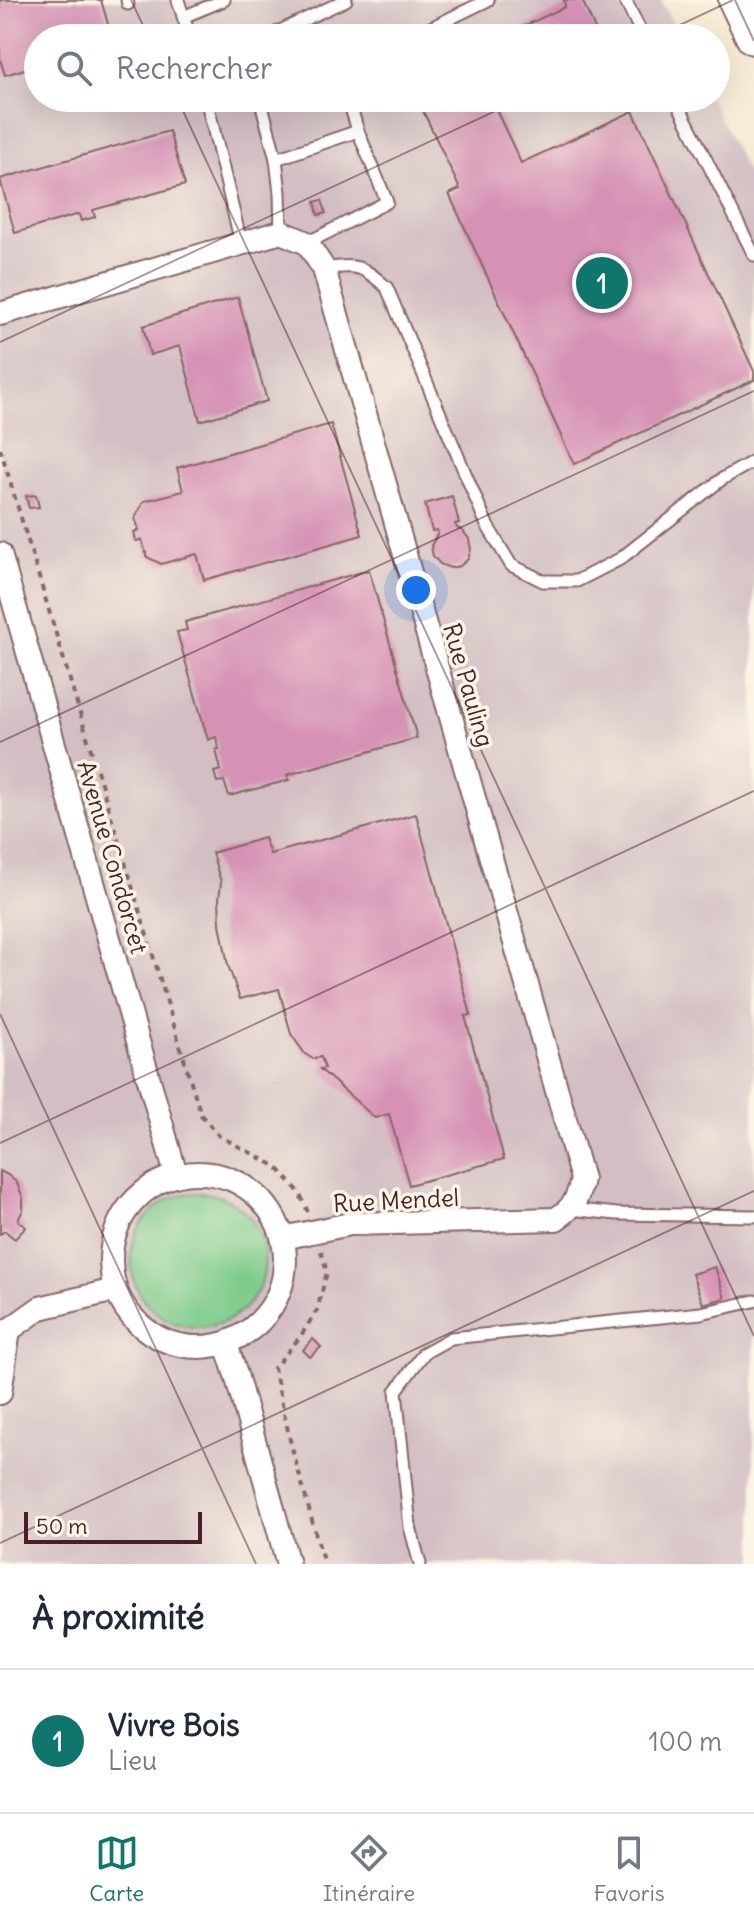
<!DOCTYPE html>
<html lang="fr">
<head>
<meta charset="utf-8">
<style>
  :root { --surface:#fff; --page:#f6f6f7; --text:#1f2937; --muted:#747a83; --line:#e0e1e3; --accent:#0f766e }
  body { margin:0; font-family:Delius,sans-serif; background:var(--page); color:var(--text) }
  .scale { position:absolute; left:24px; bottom:20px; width:178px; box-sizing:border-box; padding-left:8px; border:4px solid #4a1f2b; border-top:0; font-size:22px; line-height:28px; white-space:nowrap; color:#4a1f2b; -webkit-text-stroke:6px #fcf5e5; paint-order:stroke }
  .you { position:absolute; left:416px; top:590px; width:28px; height:28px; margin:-20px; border:6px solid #fff; border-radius:50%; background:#1a73e8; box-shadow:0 0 0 12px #1a73e833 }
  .badge { display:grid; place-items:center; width:52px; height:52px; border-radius:50%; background:var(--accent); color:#fff; font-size:26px; font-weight:700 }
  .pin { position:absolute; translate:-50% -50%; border:4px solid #fff; box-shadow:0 2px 8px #0006 }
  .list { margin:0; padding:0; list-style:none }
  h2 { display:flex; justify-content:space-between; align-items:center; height:104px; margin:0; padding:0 32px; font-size:34px }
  h2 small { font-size:26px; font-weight:400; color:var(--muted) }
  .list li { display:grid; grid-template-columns:52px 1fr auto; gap:24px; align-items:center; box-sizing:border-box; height:144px; padding:0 32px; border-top:2px solid var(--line) }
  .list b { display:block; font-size:30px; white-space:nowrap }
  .list p { margin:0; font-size:26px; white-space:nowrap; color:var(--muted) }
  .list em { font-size:26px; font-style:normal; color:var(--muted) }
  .icon { flex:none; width:44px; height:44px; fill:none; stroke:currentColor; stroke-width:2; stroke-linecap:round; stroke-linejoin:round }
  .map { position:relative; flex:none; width:754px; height:1564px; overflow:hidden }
  .search { position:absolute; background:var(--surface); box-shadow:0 8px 32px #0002; left:24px; right:24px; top:24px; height:88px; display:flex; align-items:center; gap:20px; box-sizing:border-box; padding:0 28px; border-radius:44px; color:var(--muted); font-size:30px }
  .sheet { height:248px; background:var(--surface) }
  nav { display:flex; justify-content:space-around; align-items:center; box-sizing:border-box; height:112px; border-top:2px solid var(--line); background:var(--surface); font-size:22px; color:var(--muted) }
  nav a { display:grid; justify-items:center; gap:4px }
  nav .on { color:var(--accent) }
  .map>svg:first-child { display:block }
</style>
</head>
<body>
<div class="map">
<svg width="754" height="1564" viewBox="0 0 754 1564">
  <rect width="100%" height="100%" fill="#fcf5e5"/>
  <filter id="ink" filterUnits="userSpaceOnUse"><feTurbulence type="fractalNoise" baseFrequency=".0125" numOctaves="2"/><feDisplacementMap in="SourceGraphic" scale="16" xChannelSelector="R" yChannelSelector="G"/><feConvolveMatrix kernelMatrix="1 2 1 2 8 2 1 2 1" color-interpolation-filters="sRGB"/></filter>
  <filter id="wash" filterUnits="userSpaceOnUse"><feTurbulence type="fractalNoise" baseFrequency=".006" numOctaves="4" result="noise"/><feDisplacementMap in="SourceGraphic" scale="32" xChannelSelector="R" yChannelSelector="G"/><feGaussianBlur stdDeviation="1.8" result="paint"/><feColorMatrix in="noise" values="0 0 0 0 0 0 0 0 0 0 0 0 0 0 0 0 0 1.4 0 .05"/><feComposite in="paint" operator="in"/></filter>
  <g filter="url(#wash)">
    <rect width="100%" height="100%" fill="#f6ead2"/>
    <path fill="#d2bec3" d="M0 0H661L680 38H38V98H710L754 186V1564H0Z"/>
    <circle fill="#7dcb8b" stroke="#64755b" stroke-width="2" cx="198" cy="1260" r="67"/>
    <g id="blocks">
      <g fill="#d692b5">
        <path d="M0 0H101L112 38H38V65L5 75 0 59Z"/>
        <path d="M564 0H582L599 38H498L565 7Z"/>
        <path d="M491 29 495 38H471Z"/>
        <path d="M417 98H529L497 112 521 163 633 111 754 371V380L574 464 449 194 460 189Z"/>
        <path d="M169 131 185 185 93 210 95 217 81 221 79 214 15 233 0 179Z"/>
        <path d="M322 200 326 213 318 215 315 202Z"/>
        <path d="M238 297 267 401 200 421 180 346 150 355 143 326Z"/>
        <path d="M331 424 362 535 204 580 197 554 161 564 147 557 142 540 136 541 134 532 139 530 135 518 144 501 183 491 177 468Z"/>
        <path d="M36 495 39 507 29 508 26 496Z"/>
        <path d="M452 496 459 523 455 524 457 528 463 531 469 539 471 550 468 559 460 566 450 568 440 564 433 556 431 546 438 533 437 530 432 531 425 504Z"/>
        <path d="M369 570 417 738 287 775 289 780 229 796 224 781 217 782 214 772 221 770 216 750 219 749 216 737 208 740 177 632 187 630 185 622Z"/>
        <path d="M416 814 471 1015 465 1016 504 1159 409 1185 389 1114 375 1118 320 1069 325 1068 321 1057 313 1059 305 1054 291 1034 279 989 240 999 228 965 220 924 219 899 221 882 212 853 264 838 270 854Z"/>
        <path d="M0 1171 8 1175 17 1183 23 1198V1210L18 1220 26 1227 15 1239 5 1231 0 1234Z"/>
        <path d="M715 1267 725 1298 703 1304 692 1274Z"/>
        <path d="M313 1339 321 1347 310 1357 303 1350Z"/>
      </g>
    </g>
  </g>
  <g filter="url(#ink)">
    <use href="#blocks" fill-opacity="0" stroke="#866665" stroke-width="2"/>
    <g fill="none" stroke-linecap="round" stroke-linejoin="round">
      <defs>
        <g id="service">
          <path d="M127 0 128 4"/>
          <path d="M178 0 190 38"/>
          <path d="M625 0 644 38"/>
          <path d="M183 17 224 0"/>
          <path d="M265 38 346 0"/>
          <path d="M410 38 488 0"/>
          <path d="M206 98 241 243"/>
          <path d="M260 98 276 159 280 193 281 232"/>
          <path d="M675 98 754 255"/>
          <path d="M276 159 358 131"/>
          <path d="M307 243 387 202 358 131 348 98"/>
          <path d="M324 269C356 264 363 265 387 288L487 525 511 565 543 581H577L620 559 722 479 754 461"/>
          <path d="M570 1209 617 1214 754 1216"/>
          <path d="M420 1564 410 1527 396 1391 424 1353 451 1338 701 1313 754 1301"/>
        </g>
        <g id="minor">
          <path d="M0 314 281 232 307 243 324 269 582 1179C578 1199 573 1208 556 1219L350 1224 283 1238"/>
          <path d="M0 554 176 1175"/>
          <circle cx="198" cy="1260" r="87"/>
          <path d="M226 1344 237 1378 288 1564"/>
          <path d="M0 1393 9 1330 40 1308 115 1290"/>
        </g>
        <path id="trunk" d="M737 0 754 36"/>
      </defs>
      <use href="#service" stroke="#866665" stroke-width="15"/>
      <use href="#minor" stroke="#866665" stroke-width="26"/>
      <use href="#trunk" stroke="#866665" stroke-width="40"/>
      <g stroke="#866665" stroke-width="4" stroke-dasharray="6 6" stroke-linecap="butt">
        <path d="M0 448 201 1115 219 1136 276 1166 299 1192 308 1212"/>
        <path d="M321 1251 327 1272 317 1310 300 1337 274 1368 291 1444 324 1564"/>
      </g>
      <use href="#service" stroke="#fff" stroke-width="11"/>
      <use href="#minor" stroke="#fff" stroke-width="22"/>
      <use href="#trunk" stroke="#fff" stroke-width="36"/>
    </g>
  </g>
  <path fill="none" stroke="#4a1f2b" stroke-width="2" stroke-opacity="0.45" d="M131 0 149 38M735 0 754 41M652 38 733 0M177 98 754 1336M0 342 523 98M0 742 754 391M0 1014 256 1564M0 1143 754 791M0 1543 754 1191"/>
  <g text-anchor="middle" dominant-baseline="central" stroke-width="7" stroke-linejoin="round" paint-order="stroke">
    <g font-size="24" fill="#4a1f2b" stroke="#fcf5e5">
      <text transform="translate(469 685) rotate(74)">Rue Pauling</text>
      <text transform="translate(113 857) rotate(74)">Avenue Condorcet</text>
      <text transform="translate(396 1200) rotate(-3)">Rue Mendel</text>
    </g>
  </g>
</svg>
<div class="scale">50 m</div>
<div class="you"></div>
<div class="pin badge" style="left:602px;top:283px">1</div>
<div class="search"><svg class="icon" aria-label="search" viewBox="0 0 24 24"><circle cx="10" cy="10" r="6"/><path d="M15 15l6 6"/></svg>Rechercher</div>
</div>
<section class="sheet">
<h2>À proximité<small></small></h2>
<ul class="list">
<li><span class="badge">1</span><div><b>Vivre Bois</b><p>Lieu</p></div><em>100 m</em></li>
</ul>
</section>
<nav>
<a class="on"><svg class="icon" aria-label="map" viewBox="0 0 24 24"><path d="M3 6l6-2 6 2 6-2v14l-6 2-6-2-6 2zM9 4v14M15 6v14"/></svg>Carte</a>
<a><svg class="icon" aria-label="directions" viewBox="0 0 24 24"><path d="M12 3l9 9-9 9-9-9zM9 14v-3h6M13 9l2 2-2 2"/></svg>Itinéraire</a>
<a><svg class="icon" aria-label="saved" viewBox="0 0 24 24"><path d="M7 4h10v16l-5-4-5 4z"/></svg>Favoris</a>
</nav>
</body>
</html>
